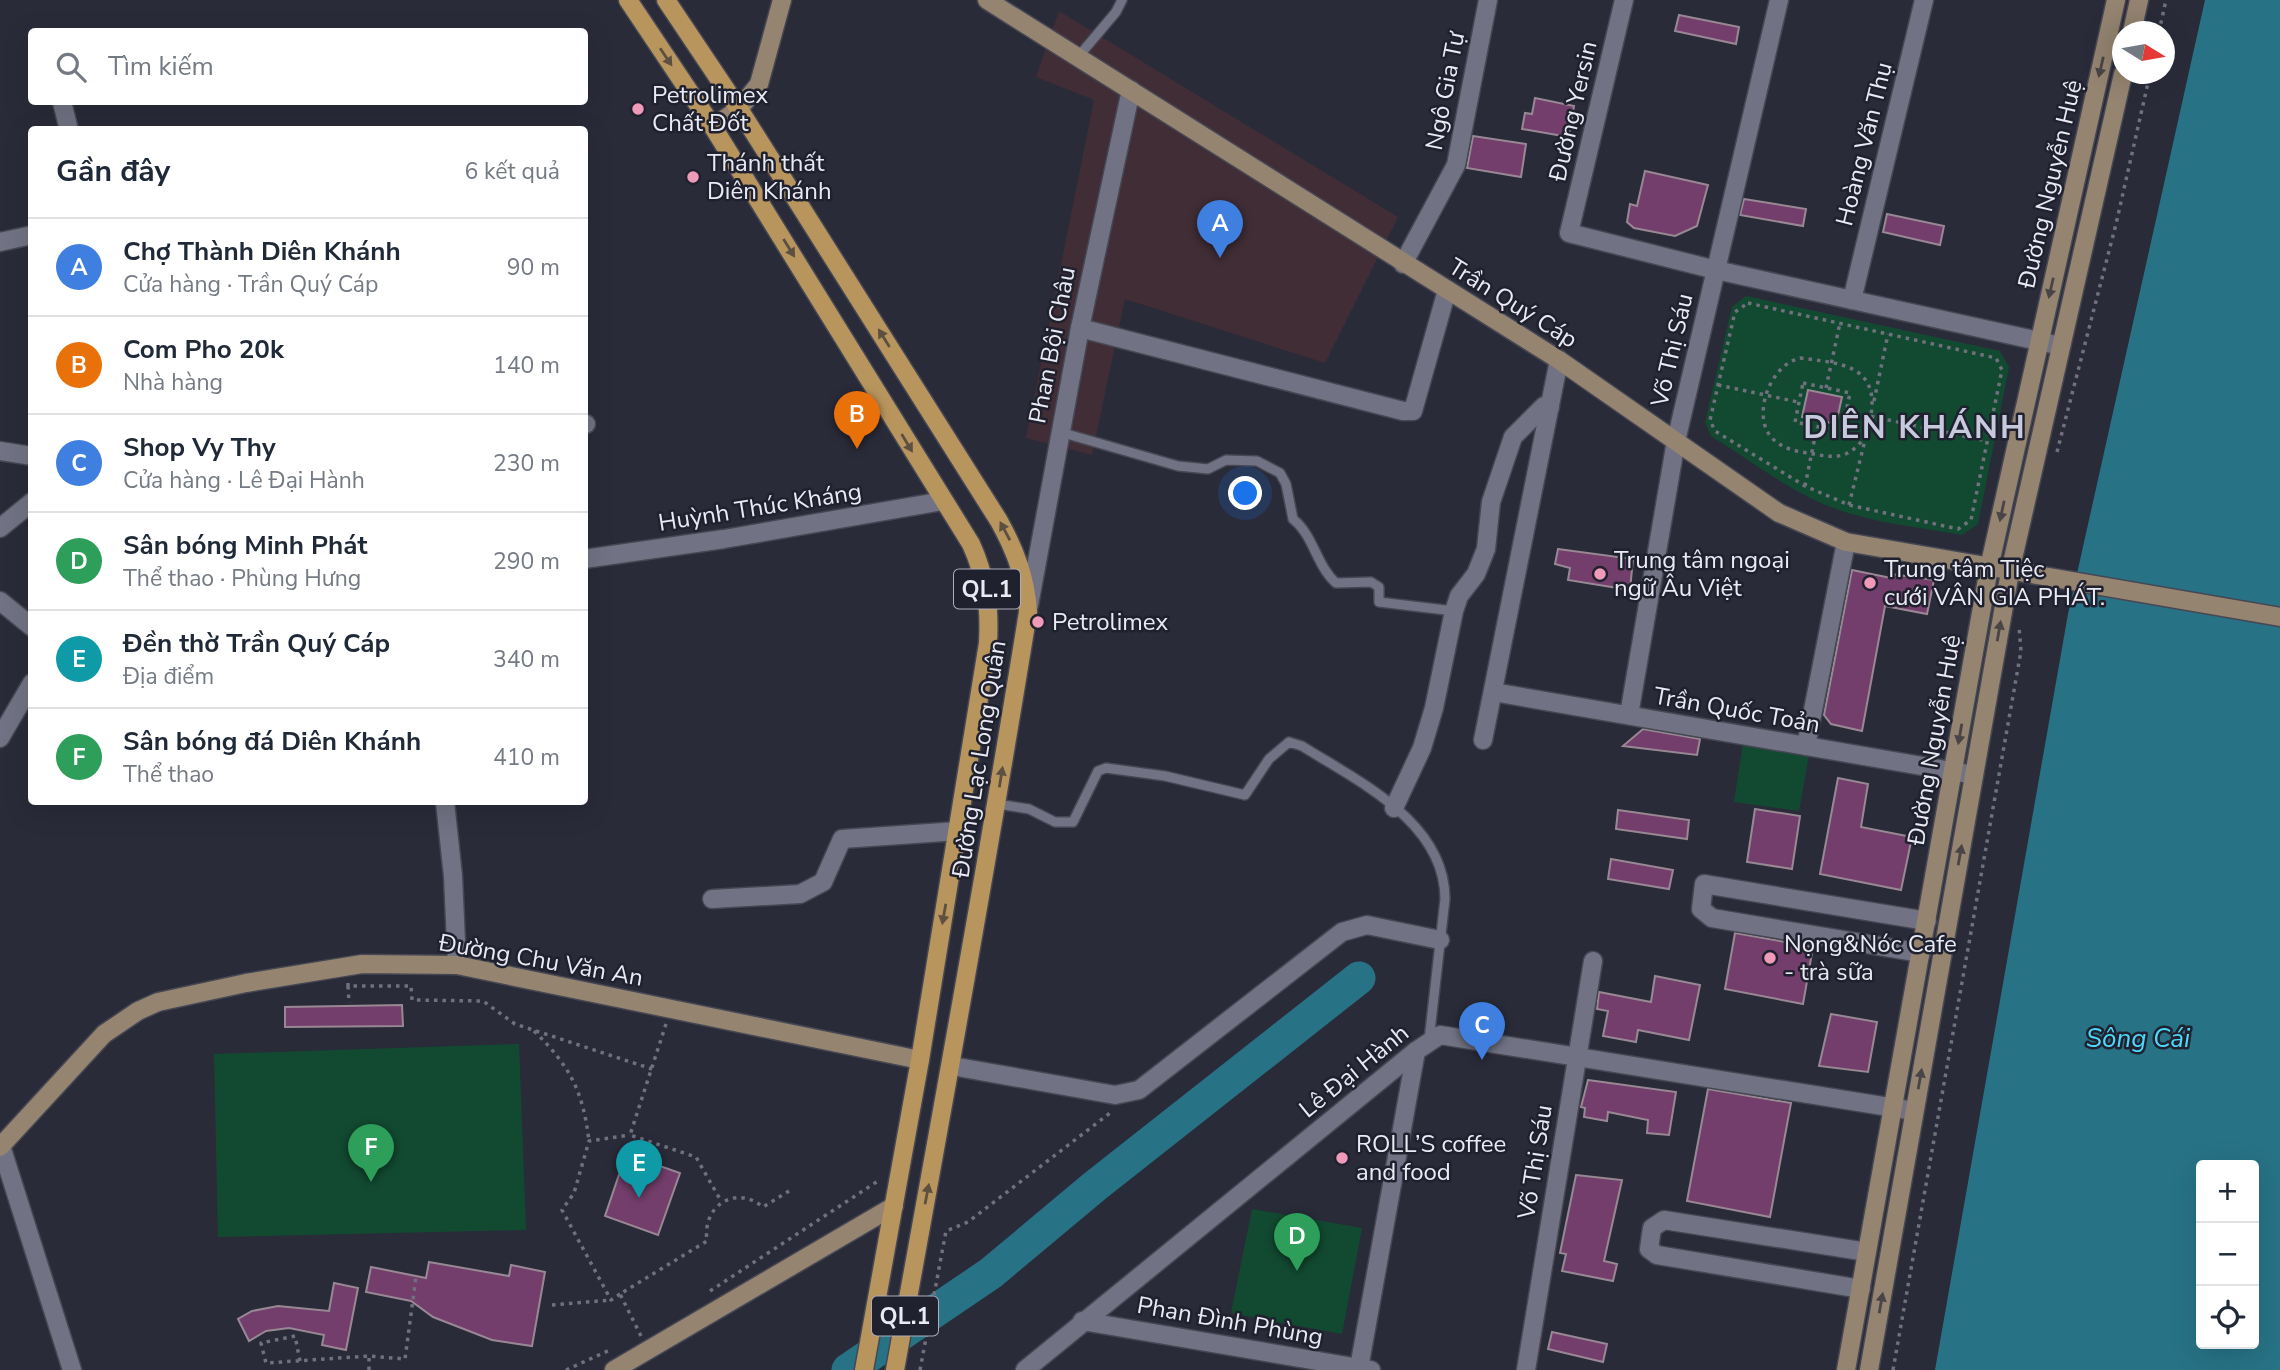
<!DOCTYPE html>
<html lang="vi">
<head>
<meta charset="utf-8">
<style>
  :root { --surface:#fff; --page:#f6f6f7; --text:#1f2937; --muted:#747a83; --line:#e0e1e3; --accent:#d93025 }
  body { margin:0; font-family:"Nunito Sans",sans-serif; background:var(--page); color:var(--text) }
  .controls { position:absolute; right:21px; bottom:21px; display:grid; overflow:hidden; border-radius:7px; box-shadow:0 7px 28px #0002 }
  .controls button { width:63px; height:63px; display:grid; place-items:center; padding:0; border:0; border-bottom:2px solid var(--line); background:var(--surface); color:var(--text); font:35px sans-serif }
  .compass { position:absolute; left:2112px; top:21px; width:63px; height:63px; border-radius:50%; background:var(--surface); box-shadow:0 7px 28px #0002; rotate:101deg }
  .you { position:absolute; left:1246px; top:494px; width:24px; height:24px; margin:-18px; border:5px solid #fff; border-radius:50%; background:#1a73e8; box-shadow:0 0 0 10px #1a73e833 }
  .badge { display:grid; place-items:center; width:46px; height:46px; border-radius:50%; background:var(--accent); color:#fff; font-size:23px; font-weight:700 }
  .pin { position:absolute; translate:-50% -58px; filter:drop-shadow(0 2px 4px #0008) }
  .pin::after { content:''; position:absolute; top:37px; width:24px; height:21px; background:inherit; clip-path:polygon(0 0,100% 0,50% 100%) }
  .list { margin:0; padding:0; list-style:none }
  h2 { display:flex; justify-content:space-between; align-items:center; height:91px; margin:0; padding:0 28px; font-size:30px }
  h2 small { font-size:23px; font-weight:400; color:var(--muted) }
  .list li { display:grid; grid-template-columns:46px 1fr auto; gap:21px; align-items:center; box-sizing:border-box; height:98px; padding:0 28px; border-top:2px solid var(--line) }
  .list b { display:block; font-size:26px; white-space:nowrap }
  .list p { margin:0; font-size:23px; white-space:nowrap; color:var(--muted) }
  .list em { font-size:23px; font-style:normal; color:var(--muted) }
  .icon { flex:none; width:38px; height:38px; fill:none; stroke:currentColor; stroke-width:2; stroke-linecap:round; stroke-linejoin:round }
  .map { position:relative; flex:none; width:2280px; height:1370px; overflow:hidden }
  .search { position:absolute; background:var(--surface); box-shadow:0 7px 28px #0002; left:28px; top:28px; width:560px; height:77px; display:flex; align-items:center; gap:18px; box-sizing:border-box; padding:0 24px; border-radius:7px; color:var(--muted); font-size:26px }
  .panel { position:absolute; background:var(--surface); box-shadow:0 7px 28px #0002; left:28px; top:126px; width:560px; height:679px; border-radius:7px }
  .map>svg:first-child { display:block }
</style>
</head>
<body>
<div class="map">
<svg width="2280" height="1370" viewBox="0 0 2280 1370">
  <rect width="100%" height="100%" fill="#2a2b39"/>
  <path fill="#402d35" d="M1059 11 1398 217 1325 363 1125 299 1092 455 1026 438 1094 100 1036 77Z"/>
  <g fill="#124a31">
    <path d="M1746 296 2000 351 2009 367 1978 524 1962 535C1918 527 1872 523 1831 507 1789 491 1750 460 1711 436L1705 422 1732 307Z"/>
    <path d="M1743 743 1809 755 1799 811 1734 802Z"/>
    <path d="M519 1044 526 1230 218 1237 214 1054Z"/>
    <path d="M1252 1209 1362 1228 1342 1334 1231 1313Z"/>
  </g>
  <path fill="#277285" fill-rule="evenodd" d="M2205 0H2280V1370H1935L2068 614ZM2201 1165H2254V1344H2201Z"/>
  <g fill="none" stroke-linecap="round" stroke-linejoin="round">
    <path stroke="#277285" stroke-width="33" d="M848 1370 991 1273 1095 1186 1359 978"/>
  </g>
  <g fill="#733e6b" stroke="#988894" stroke-width="2">
    <path d="M1679 15 1739 27 1736 44 1675 31Z"/>
    <path d="M1535 98 1574 106 1569 137 1522 129 1525 113 1532 114Z"/>
    <path d="M1473 136 1526 144 1521 177 1467 168Z"/>
    <path d="M1645 171 1708 185 1697 226 1675 236 1634 228 1627 222 1630 204 1637 206Z"/>
    <path d="M1744 199 1806 209 1803 226 1740 215Z"/>
    <path d="M1887 214 1944 226 1940 245 1883 232Z"/>
    <path d="M1808 390 1842 397 1836 424 1802 417Z"/>
    <path d="M1558 549 1633 559 1630 590 1568 580 1570 568 1555 564Z"/>
    <path d="M1852 570 1891 578V574L1934 580 1927 614 1885 606 1862 731 1831 724 1824 715Z"/>
    <path d="M1643 729 1700 739 1697 755 1623 746Z"/>
    <path d="M1838 778 1868 784 1861 827 1912 837 1901 890 1820 874Z"/>
    <path d="M1755 809 1800 816 1792 869 1747 862Z"/>
    <path d="M1618 810 1689 820 1687 839 1616 829Z"/>
    <path d="M1611 859 1673 870 1669 889 1608 879Z"/>
    <path d="M1735 933 1813 947 1803 1004 1725 989Z"/>
    <path d="M1655 976 1700 985 1689 1040 1638 1030 1636 1042 1603 1036 1608 1011 1597 1009 1599 992 1651 1002Z"/>
    <path d="M402 1005 403 1026 285 1027V1007Z"/>
    <path d="M1831 1014 1877 1022 1868 1072 1819 1066Z"/>
    <path d="M1588 1080 1676 1092 1669 1135 1647 1133 1648 1120 1608 1112 1607 1121 1584 1117 1585 1108 1581 1107Z"/>
    <path d="M1708 1089 1791 1103 1770 1217 1687 1201Z"/>
    <path d="M626 1154 680 1173 658 1235 605 1216Z"/>
    <path d="M1576 1175 1622 1180 1604 1261 1617 1264 1613 1281 1562 1271 1566 1254 1560 1253Z"/>
    <path d="M429 1262 509 1276 511 1265 545 1272 532 1346 492 1340 433 1317 411 1301 366 1292 371 1267 426 1278Z"/>
    <path d="M334 1283 358 1288 346 1350 322 1345 324 1335 289 1328 266 1331 249 1341 238 1319 252 1311 278 1306 329 1311Z"/>
    <path d="M1552 1332 1607 1344 1603 1362 1548 1349Z"/>
  </g>
  <g fill="none" stroke-linecap="round" stroke-linejoin="round">
    <defs>
      <g id="lane">
        <path d="M1078 57 1116 12 1122 0"/>
        <path d="M1060 432 1178 466 1208 469 1226 460 1257 461 1280 473 1286 484 1293 519C1314 536 1316 565 1336 583L1371 582 1379 587V602L1454 611"/>
        <path d="M997 804 1029 809 1055 822H1073L1098 771 1106 768 1165 776 1245 795 1269 759 1289 742 1302 746C1359 782 1445 822 1445 899L1429 1040"/>
      </g>
      <g id="street">
        <path d="M1624 0 1569 233 1716 270 2061 346"/>
        <path d="M62 102 69 130"/>
        <path d="M0 242 32 235"/>
        <path d="M1403 264 1456 165 1488 0"/>
        <path d="M1852 300 1924 0"/>
        <path d="M1080 328 1403 411H1413L1447 290"/>
        <path d="M584 424H586"/>
        <path d="M0 451 32 456"/>
        <path d="M0 528 32 502"/>
        <path d="M584 559 724 539 943 501"/>
        <path d="M0 601 32 627"/>
        <path d="M1029 605 1080 328 1131 90"/>
        <path d="M1493 692 1974 775"/>
        <path d="M1629 715 1676 441 1779 0"/>
        <path d="M0 738 32 683"/>
        <path d="M1483 740 1559 360"/>
        <path d="M1806 746 1846 542"/>
        <path d="M445 802 453 876 457 965"/>
        <path d="M1394 808 1422 748 1434 708 1454 611 1459 596 1476 574 1486 549 1491 502 1513 437 1544 406 1550 407"/>
        <path d="M712 899 800 894 823 882 842 839 958 831"/>
        <path d="M1921 953 1712 918 1701 909 1704 884 1927 921"/>
        <path d="M952 1066 1115 1095 1139 1090 1342 932 1367 925 1440 940"/>
        <path d="M1 1146 72 1370"/>
        <path d="M1861 1289 1657 1255 1649 1249 1652 1228 1664 1220 1867 1252"/>
        <path d="M1082 1321 1371 1370"/>
        <path d="M1359 1368 1416 1051"/>
        <path d="M1025 1370 1416 1051 1440 1035 1914 1111"/>
        <path d="M1526 1370 1593 961"/>
      </g>
      <g id="secondary">
        <path d="M987 0 1559 360 1779 513 1846 542 2280 617"/>
        <path d="M2132 32 2139 0"/>
        <path d="M713 127 739 109 759 84 782 0"/>
        <path d="M0 1147 104 1034 138 1011 158 1002 246 983 362 964 457 965 920 1060"/>
        <path d="M614 1370 894 1206"/>
        <path d="M1846 1370 1989 568 2116 0"/>
        <path d="M1869 1370 2010 572 2123 74"/>
      </g>
      <g id="primary">
        <path d="M628 0 713 127 971 544C986 577 990 606 988 643L920 1060 864 1370"/>
        <path d="M666 0 739 109 999 521C1015 550 1026 578 1028 612 987 865 941 1117 895 1370"/>
      </g>
    </defs>
    <use href="#lane" stroke="#464753" stroke-width="12"/>
    <use href="#street" stroke="#464753" stroke-width="21"/>
    <use href="#secondary" stroke="#464753" stroke-width="21"/>
    <use href="#primary" stroke="#464753" stroke-width="21"/>
    <g stroke="#70717d" stroke-width="3.5" stroke-dasharray="3.5 5" stroke-linecap="butt">
      <path d="M2159 32 2166 0"/>
      <path d="M1748 303 1996 358 2002 370 1971 520 1958 529 1849 505 1805 486 1715 431 1710 420 1735 312Z"/>
      <path d="M1800 358C1838 363 1879 364 1871 415 1869 427 1864 441 1855 448 1843 459 1829 457 1814 454 1800 452 1785 450 1774 440 1750 419 1769 365 1800 358Z"/>
      <path d="M1803 383 1850 393 1842 432 1795 422Z"/>
      <path d="M1718 385 1798 402"/>
      <path d="M1826 388 1840 323"/>
      <path d="M1874 401 1888 334"/>
      <path d="M1846 411 1987 441"/>
      <path d="M2057 452 2116 224 2150 74"/>
      <path d="M1805 486 1817 427"/>
      <path d="M1849 505 1866 436"/>
      <path d="M348 983V986H411L412 1000 483 1001 515 1024 652 1069"/>
      <path d="M348 986 349 1003"/>
      <path d="M666 1024 630 1135 696 1157 721 1201"/>
      <path d="M534 1031C570 1066 583 1091 589 1141"/>
      <path d="M710 1291 878 1181"/>
      <path d="M620 1294 611 1300 562 1210 574 1193 589 1141 630 1135"/>
      <path d="M552 1305 611 1300"/>
      <path d="M641 1336 620 1294 707 1241C702 1206 735 1184 763 1207L789 1191"/>
      <path d="M300 1361 295 1336 261 1343 266 1363 369 1356"/>
      <path d="M369 1370V1356L405 1359 416 1277"/>
      <path d="M566 1370 610 1350"/>
      <path d="M920 1370 946 1231 968 1222 1110 1113"/>
      <path d="M1893 1370 2021 651 2019 627"/>
    </g>
    <use href="#lane" stroke="#717384" stroke-width="9"/>
    <use href="#street" stroke="#717384" stroke-width="18"/>
    <use href="#secondary" stroke="#948470" stroke-width="18"/>
    <use href="#primary" stroke="#b8955d" stroke-width="18"/>
  </g>
  <defs><path id="oneway-solid" d="M-6-.8H1V-3.2L6.5 0L1 3.2V.8H-6Z" transform="scale(1.75)"/></defs>
  <g fill="#5d4f41">
    <use href="#oneway-solid" transform="translate(666 57) rotate(56)"/>
    <use href="#oneway-solid" transform="translate(789 248) rotate(58)"/>
    <use href="#oneway-solid" transform="translate(884 338) rotate(-122)"/>
    <use href="#oneway-solid" transform="translate(907 443) rotate(59)"/>
    <use href="#oneway-solid" transform="translate(1005 531) rotate(-118)"/>
    <use href="#oneway-solid" transform="translate(1001 777) rotate(-81)"/>
    <use href="#oneway-solid" transform="translate(944 914) rotate(100)"/>
    <use href="#oneway-solid" transform="translate(927 1194) rotate(-79)"/>
  </g>
  <g fill="#494446">
    <use href="#oneway-solid" transform="translate(2101 67) rotate(103)"/>
    <use href="#oneway-solid" transform="translate(2051 288) rotate(103)"/>
    <use href="#oneway-solid" transform="translate(2002 511) rotate(102)"/>
    <use href="#oneway-solid" transform="translate(1999 631) rotate(-80)"/>
    <use href="#oneway-solid" transform="translate(1960 734) rotate(100)"/>
    <use href="#oneway-solid" transform="translate(1960 855) rotate(-80)"/>
    <use href="#oneway-solid" transform="translate(1920 1079) rotate(-80)"/>
    <use href="#oneway-solid" transform="translate(1881 1303) rotate(-80)"/>
  </g>
  <g fill="#ef9ab8" stroke="#20212f" stroke-width="2.5">
    <circle cx="638" cy="109" r="7"/>
    <circle cx="693" cy="177" r="7"/>
    <circle cx="1600" cy="574" r="7"/>
    <circle cx="1870" cy="583" r="7"/>
    <circle cx="1038" cy="622" r="7"/>
    <circle cx="1770" cy="958" r="7"/>
    <circle cx="1342" cy="1158" r="7"/>
  </g>
  <g text-anchor="middle" dominant-baseline="central" stroke-width="5" stroke-linejoin="round" paint-order="stroke">
    <g fill="#20212f" stroke="#adaeb8" stroke-width="2">
      <rect x="954" y="569.5" width="66" height="39" rx="5"/>
      <rect x="872" y="1296.5" width="66" height="39" rx="5"/>
    </g>
    <g font-size="23" font-weight="bold" fill="#e9eaf3">
      <text x="987" y="589">QL.1</text>
      <text x="905" y="1316">QL.1</text>
    </g>
    <g font-size="24" fill="#e9eaf3" stroke="#20212f">
      <text transform="translate(1445 91) rotate(-79)">Ngô Gia Tự</text>
      <text transform="translate(1573 111) rotate(-77)">Đường Yersin</text>
      <text transform="translate(1864 144) rotate(-76)">Hoàng Văn Thụ</text>
      <text transform="translate(2050 184) rotate(-77)">Đường Nguyễn Huệ</text>
      <text transform="translate(1513 303) rotate(32)">Trần Quý Cáp</text>
      <text transform="translate(1052 345) rotate(-79)">Phan Bội Châu</text>
      <text transform="translate(1672 350) rotate(-77)">Võ Thị Sáu</text>
      <text transform="translate(760 507) rotate(-9)">Huỳnh Thúc Kháng</text>
      <text transform="translate(1737 710) rotate(10)">Trần Quốc Toản</text>
      <text transform="translate(1934 740) rotate(-80)">Đường Nguyễn Huệ</text>
      <text transform="translate(979 759) rotate(-81)">Đường Lạc Long Quân</text>
      <text transform="translate(541 960) rotate(10)">Đường Chu Văn An</text>
      <text transform="translate(1354 1071) rotate(-39)">Lê Đại Hành</text>
      <text transform="translate(1535 1162) rotate(-81)">Võ Thị Sáu</text>
      <text transform="translate(1230 1321) rotate(10)">Phan Đình Phùng</text>
    </g>
    <g font-size="24" fill="#e9eaf3" stroke="#20212f" text-anchor="start">
      <text x="652" y="95">Petrolimex<tspan x="652" dy="28">Chất Đốt</tspan></text>
      <text x="707" y="163">Thánh thất<tspan x="707" dy="28">Diên Khánh</tspan></text>
      <text x="1614" y="560">Trung tâm ngoại<tspan x="1614" dy="28">ngữ Âu Việt</tspan></text>
      <text x="1884" y="569">Trung tâm Tiệc<tspan x="1884" dy="28">cưới VÂN GIA PHÁT.</tspan></text>
      <text x="1052" y="622">Petrolimex</text>
      <text x="1784" y="944">Nọng&amp;Nóc Cafe<tspan x="1784" dy="28">- trà sữa</tspan></text>
      <text x="1356" y="1144">ROLL’S coffee<tspan x="1356" dy="28">and food</tspan></text>
    </g>
    <g font-size="26" font-style="italic" fill="#4dd8fc" stroke="#20212f">
      <text x="2138" y="1038">Sông Cái</text>
    </g>
    <g font-size="32" font-weight="bold" letter-spacing="2" fill="#c7c9dc" stroke="#20212f">
      <text x="1915" y="427">DIÊN KHÁNH</text>
    </g>
  </g>
</svg>
<div class="controls">
<button>+</button>
<button>−</button>
<button><svg class="icon" aria-label="locate" viewBox="0 0 24 24"><circle cx="12" cy="12" r="6"/><path d="M12 2v4M12 18v4M2 12h4M18 12h4"/></svg></button>
</div>
<svg class="compass" viewBox="-18 -18 36 36"><path d="M0-13l5 13h-10z" fill="#e53935"/><path d="M0 13l5-13h-10z" fill="#747a83"/></svg>
<div class="you"></div>
<div class="pin badge" style="left:1220px;top:258px;background:#3f7fe0">A</div>
<div class="pin badge" style="left:857px;top:449px;background:#e8710a">B</div>
<div class="pin badge" style="left:1482px;top:1060px;background:#3f7fe0">C</div>
<div class="pin badge" style="left:1297px;top:1271px;background:#2e9e5b">D</div>
<div class="pin badge" style="left:639px;top:1198px;background:#0f9aa8">E</div>
<div class="pin badge" style="left:371px;top:1182px;background:#2e9e5b">F</div>
<div class="search"><svg class="icon" aria-label="search" viewBox="0 0 24 24"><circle cx="10" cy="10" r="6"/><path d="M15 15l6 6"/></svg>Tìm kiếm</div>
<section class="panel">
<h2>Gần đây<small>6 kết quả</small></h2>
<ul class="list">
<li><span class="badge" style="background:#3f7fe0">A</span><div><b>Chợ Thành Diên Khánh</b><p>Cửa hàng · Trần Quý Cáp</p></div><em>90 m</em></li>
<li><span class="badge" style="background:#e8710a">B</span><div><b>Com Pho 20k</b><p>Nhà hàng</p></div><em>140 m</em></li>
<li><span class="badge" style="background:#3f7fe0">C</span><div><b>Shop Vy Thy</b><p>Cửa hàng · Lê Đại Hành</p></div><em>230 m</em></li>
<li><span class="badge" style="background:#2e9e5b">D</span><div><b>Sân bóng Minh Phát</b><p>Thể thao · Phùng Hưng</p></div><em>290 m</em></li>
<li><span class="badge" style="background:#0f9aa8">E</span><div><b>Đền thờ Trần Quý Cáp</b><p>Địa điểm</p></div><em>340 m</em></li>
<li><span class="badge" style="background:#2e9e5b">F</span><div><b>Sân bóng đá Diên Khánh</b><p>Thể thao</p></div><em>410 m</em></li>
</ul>
</section>
</div>
</body>
</html>
